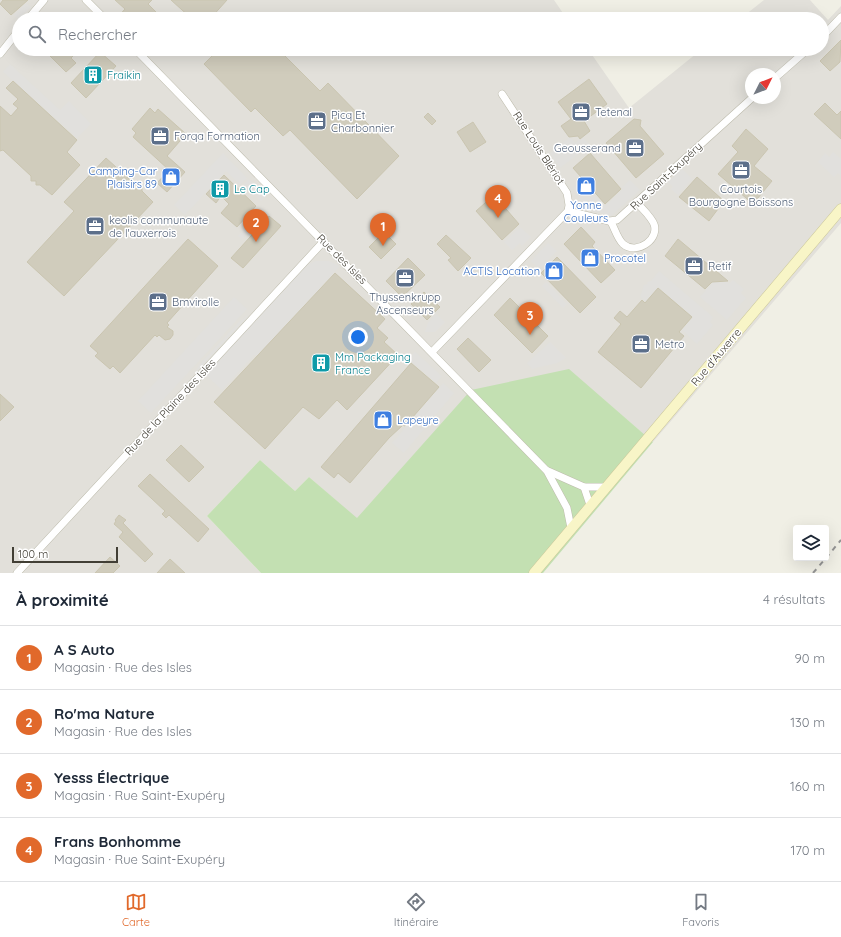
<!DOCTYPE html>
<html lang="fr">
<head>
<meta charset="utf-8">
<style>
  :root { --surface:#fff; --page:#f6f6f7; --text:#1f2937; --muted:#747a83; --line:#e0e1e3; --accent:#e1692b }
  body { margin:0; font-family:Quicksand,sans-serif; background:var(--page); color:var(--text) }
  .controls { position:absolute; right:12px; bottom:12px; display:grid; overflow:hidden; border-radius:4px; box-shadow:0 4px 16px #0002 }
  .controls button { width:36px; height:36px; display:grid; place-items:center; padding:0; border:0; border-bottom:1px solid var(--line); background:var(--surface); color:var(--text); font:20px sans-serif }
  .compass { position:absolute; left:745px; top:68px; width:36px; height:36px; border-radius:50%; background:var(--surface); box-shadow:0 4px 16px #0002; rotate:48deg }
  .scale { position:absolute; left:12px; bottom:10px; width:106px; box-sizing:border-box; padding-left:4px; border:2px solid #423f35; border-top:0; font-size:11px; line-height:14px; white-space:nowrap; color:#423f35; -webkit-text-stroke:3px #fff; paint-order:stroke }
  .you { position:absolute; left:358px; top:337px; width:14px; height:14px; margin:-10px; border:3px solid #fff; border-radius:50%; background:#1a73e8; box-shadow:0 0 0 6px #1a73e833 }
  .badge { display:grid; place-items:center; width:26px; height:26px; border-radius:50%; background:var(--accent); color:#fff; font-size:13px; font-weight:700 }
  .pin { position:absolute; translate:-50% -33px; filter:drop-shadow(0 1px 2px #0008) }
  .pin::after { content:''; position:absolute; top:21px; width:14px; height:12px; background:inherit; clip-path:polygon(0 0,100% 0,50% 100%) }
  .list { margin:0; padding:0; list-style:none }
  h2 { display:flex; justify-content:space-between; align-items:center; height:52px; margin:0; padding:0 16px; font-size:17px }
  h2 small { font-size:13px; font-weight:400; color:var(--muted) }
  .list li { display:grid; grid-template-columns:26px 1fr auto; gap:12px; align-items:center; box-sizing:border-box; height:64px; padding:0 16px; border-top:1px solid var(--line) }
  .list b { display:block; font-size:15px; white-space:nowrap }
  .list p { margin:0; font-size:13px; white-space:nowrap; color:var(--muted) }
  .list em { font-size:13px; font-style:normal; color:var(--muted) }
  .icon { flex:none; width:22px; height:22px; fill:none; stroke:currentColor; stroke-width:2; stroke-linecap:round; stroke-linejoin:round }
  .map { position:relative; flex:none; width:841px; height:573px; overflow:hidden }
  .search { position:absolute; background:var(--surface); box-shadow:0 4px 16px #0002; left:12px; right:12px; top:12px; height:44px; display:flex; align-items:center; gap:10px; box-sizing:border-box; padding:0 14px; border-radius:22px; color:var(--muted); font-size:15px }
  .sheet { height:308px; background:var(--surface) }
  nav { display:flex; justify-content:space-around; align-items:center; box-sizing:border-box; height:56px; border-top:1px solid var(--line); background:var(--surface); font-size:11px; color:var(--muted) }
  nav a { display:grid; justify-items:center; gap:2px }
  nav .on { color:var(--accent) }
  .map>svg:first-child { display:block }
</style>
</head>
<body>
<div class="map">
<svg width="841" height="573" viewBox="0 0 841 573">
  <rect width="100%" height="100%" fill="#f0efe5"/>
  <path fill="#e2e0da" fill-rule="evenodd" d="M0 0H554L567 19H19V49H588L629 108 702 49H822V19H740L764 0H810L828 20 841 6V223L653 442 569 370 471 391 357 519 309 477 295 491 260 460 207 516 261 573H0ZM751 74H775V98H751Z"/>
  <path fill="#c3e0b2" d="M569 369 653 442 543 573H261L207 516 260 460 295 491 309 477 357 518 471 390Z"/>
  <g fill="#e1e0dd">
    <path d="M26 3 31 7 18 19 14 15Z"/>
    <path d="M10 64 60 110 69 101 91 124 77 138 3 72Z"/>
    <path d="M570 137 575 143 583 137 590 145 560 168 550 153Z"/>
    <path d="M833 152 841 159V176L838 173 834 177 818 162 825 153 829 157Z"/>
    <path d="M223 153 247 178 240 185 226 171 185 215 174 205Z"/>
    <path d="M682 169 692 179 678 195 671 189 673 187 668 182Z"/>
    <path d="M248 179 266 196 261 201 244 184Z"/>
    <path d="M630 180 640 190 611 216 584 208 573 188 582 181 605 206 623 189 622 187Z"/>
    <path d="M257 215 259 220 242 239 238 236Z"/>
    <path d="M520 227 531 237 522 246 520 243 512 250 504 242Z"/>
    <path d="M548 243 557 251 540 269 531 261Z"/>
    <path d="M316 261H329L340 266 258 355H254L222 390 206 375 307 265Z"/>
    <path d="M659 271 713 317 710 322 713 325 697 344 682 330 693 317 658 287 646 302 640 297 644 285 648 284 647 282 651 281Z"/>
    <path d="M733 280 744 289 741 293 746 298 727 320 700 297 713 282H727L729 284Z"/>
    <path d="M546 282 567 304 563 308 542 286Z"/>
    <path d="M234 297 247 309 151 413 138 401Z"/>
    <path d="M250 314 194 375 199 365 239 322Z"/>
    <path d="M436 314 445 322 435 332H425L428 323Z"/>
    <path d="M550 342 566 358 557 363 532 369 527 363Z"/>
    <path d="M415 352 442 376 436 383 408 359Z"/>
    <path d="M443 383 454 393 404 453 392 443Z"/>
  </g>
  <g fill="#d0ccbc" stroke="#cac5b0">
    <path d="M3 0H28L11 15 0 4Z"/>
    <path d="M115 0H152L148 4 158 14 154 19H116L125 9Z"/>
    <path d="M171 0H227L210 19H192Z"/>
    <path d="M841 40 840 62 830 71 820 61Z"/>
    <path d="M43 49H80L71 58 76 63 66 72Z"/>
    <path d="M219 49H278L320 91 328 83 399 156 357 199 290 130 283 136 255 108 251 112 204 64Z"/>
    <path d="M100 52 116 66 86 98 71 83Z"/>
    <path d="M589 79 607 104 584 121 590 131 580 139 578 136 569 137 561 126 571 119 558 102Z"/>
    <path d="M13 81 77 140 67 152 80 165 52 195 40 185H36V181H31V176L3 150 0 151V106L11 116 18 108 13 104 18 99 6 88Z"/>
    <path d="M825 103 837 115 841 111V139L814 114Z"/>
    <path d="M150 108 155 113 158 109 186 134 167 156 185 172 167 192 157 183 169 170 133 137 136 133 132 129Z"/>
    <path d="M428 113 436 121 432 125 424 117Z"/>
    <path d="M634 119 641 120 640 126 664 154 636 178 606 143Z"/>
    <path d="M473 122 486 142 470 152 457 132Z"/>
    <path d="M746 129 768 149 754 166 772 181 753 204 718 174 738 152 732 146Z"/>
    <path d="M590 153 621 189 605 204 573 168Z"/>
    <path d="M106 158 137 186H142V191L153 202 64 296 27 262 74 211 64 202Z"/>
    <path d="M224 175 256 206 237 227 221 213 229 204 221 196 216 203 206 194Z"/>
    <path d="M697 177 724 201 709 221 679 197Z"/>
    <path d="M494 195 519 224 502 240 476 211Z"/>
    <path d="M269 216 281 226 243 268 231 258Z"/>
    <path d="M581 227 595 242 592 246 615 270 601 283 564 244Z"/>
    <path d="M384 232 396 244 381 259 369 247Z"/>
    <path d="M446 235 471 258 458 271 448 260 451 258 437 244Z"/>
    <path d="M188 239 218 266 167 323 169 325 167 327 173 331V335L170 339 165 340 159 335 157 337 155 335 120 373 113 366 110 369 95 356 98 353 90 346Z"/>
    <path d="M678 239 728 281 712 282 705 289 665 256Z"/>
    <path d="M557 257 596 297 580 313 541 273Z"/>
    <path d="M408 258 425 275 402 297 386 281Z"/>
    <path d="M335 273 385 319 377 328 388 338 384 342 398 355 347 410 337 400 319 419 303 407 265 449 214 402Z"/>
    <path d="M658 288 692 317 679 332 684 336 641 388 598 352 621 324 614 318 620 311 627 317 642 300 645 303Z"/>
    <path d="M424 292 440 307 427 320 411 304Z"/>
    <path d="M510 298 548 336 532 353 494 315Z"/>
    <path d="M468 338 491 360 479 372 457 349Z"/>
    <path d="M411 363 439 387 405 426 403 425 389 438 350 483 338 473 334 478 321 467Z"/>
    <path d="M0 394 14 407 0 421Z"/>
    <path d="M181 445 204 467 189 482 166 460Z"/>
    <path d="M150 474 209 529 198 542 169 515 166 518 162 514 165 511 138 486Z"/>
    <path d="M119 515 126 520 123 523 153 554 145 562 119 537 123 532 114 524 116 521 115 520Z"/>
    <path d="M110 557 120 566 113 573H95Z"/>
    <path d="M170 559 185 573H157Z"/>
  </g>
  <g fill="none" stroke-linecap="round" stroke-linejoin="round">
    <defs>
      <g id="street">
        <path d="M86 0 105 19"/>
        <path d="M28 19 44 0"/>
        <path d="M822 37 841 17"/>
        <path d="M135 49 547 471 567 508 571 528"/>
        <path d="M0 54 19 30"/>
        <path d="M775 78 808 49"/>
        <path d="M568 211 609 221 617 220 752 98"/>
        <path d="M611 222C615 229 617 238 623 244 637 256 662 238 653 222 649 215 642 208 636 202"/>
        <path d="M432 352 568 211 569 205 567 193 502 94"/>
        <path d="M548 471 584 487H606"/>
        <path d="M584 487 590 505"/>
        <path d="M17 573 324 241"/>
      </g>
      <path id="secondary" d="M534 573 841 209"/>
    </defs>
    <use href="#street" stroke="#bdbbac" stroke-width="8"/>
    <use href="#secondary" stroke="#cbc799" stroke-width="11"/>
    <use href="#street" stroke="#fff" stroke-width="7"/>
    <use href="#secondary" stroke="#f8f5c7" stroke-width="10"/>
    <g stroke="#949494" stroke-width="2" stroke-dasharray="5 5" stroke-linecap="butt">
      <path d="M826 558 841 540"/>
      <path d="M813 573 826 558"/>
    </g>
  </g>
  <defs>
    <symbol id="building-square" viewBox="-11 -11 22 22"><rect x="-9" y="-9" width="18" height="18" rx="4" fill="#0f9aa8" stroke="#fff"/><path d="M-4-6H4V6H1V3H-1V6H-4ZM-2.5-4.3h1.7v1.8h-1.7ZM.8-4.3h1.7v1.8H.8ZM-2.5-1h1.7V.8h-1.7ZM.8-1h1.7V.8H.8Z" fill="#fff"/></symbol>
    <symbol id="office-square" viewBox="-11 -11 22 22"><rect x="-9" y="-9" width="18" height="18" rx="4" fill="#5c6f8a" stroke="#fff"/><path d="M-6-3h4V-5.5h4V-3h4V5H-6ZM-1-4.5V-3h2v-1.5ZM-6 0V1H6V0Z" fill="#fff"/></symbol>
    <symbol id="shop-square" viewBox="-11 -11 22 22"><rect x="-9" y="-9" width="18" height="18" rx="4" fill="#3f7fe0" stroke="#fff"/><path d="M-5-2.5h2.3a2.7 3.5 0 0 1 5.4 0H5L5.5 6h-11ZM-1.5-2.5h3a1.5 2.3 0 0 0-3 0Z" fill="#fff"/></symbol>
  </defs>
  <g fill-rule="evenodd">
    <use href="#building-square" x="82" y="64" width="22" height="22"/>
    <use href="#office-square" x="570" y="101" width="22" height="22"/>
    <use href="#office-square" x="306" y="110" width="22" height="22"/>
    <use href="#office-square" x="149" y="125" width="22" height="22"/>
    <use href="#office-square" x="624" y="137" width="22" height="22"/>
    <use href="#office-square" x="730" y="159" width="22" height="22"/>
    <use href="#shop-square" x="160" y="166" width="22" height="22"/>
    <use href="#shop-square" x="575" y="175" width="22" height="22"/>
    <use href="#building-square" x="209" y="178" width="22" height="22"/>
    <use href="#office-square" x="84" y="215" width="22" height="22"/>
    <use href="#shop-square" x="579" y="247" width="22" height="22"/>
    <use href="#office-square" x="683" y="255" width="22" height="22"/>
    <use href="#shop-square" x="543" y="260" width="22" height="22"/>
    <use href="#office-square" x="394" y="267" width="22" height="22"/>
    <use href="#office-square" x="147" y="291" width="22" height="22"/>
    <use href="#office-square" x="630" y="333" width="22" height="22"/>
    <use href="#building-square" x="310" y="352" width="22" height="22"/>
    <use href="#shop-square" x="372" y="409" width="22" height="22"/>
  </g>
  <g text-anchor="middle" dominant-baseline="central" stroke-width="3" stroke-linejoin="round" paint-order="stroke">
    <g font-size="11" fill="#0d838f" stroke="#fff" text-anchor="start">
      <text x="107" y="75">Fraikin</text>
      <text x="234" y="189">Le Cap</text>
      <text x="335" y="357">Mm Packaging<tspan x="335" dy="13">France</tspan></text>
    </g>
    <g font-size="11" fill="#4e5e75" stroke="#fff" text-anchor="start">
      <text x="595" y="112">Tetenal</text>
      <text x="331" y="115">Picq Et<tspan x="331" dy="13">Charbonnier</tspan></text>
      <text x="174" y="136">Forqa Formation</text>
      <text x="621" y="148" text-anchor="end">Geousserand</text>
      <text x="741" y="189" text-anchor="middle">Courtois<tspan x="741" dy="13">Bourgogne Boissons</tspan></text>
      <text x="109" y="220">keolis communaute<tspan x="109" dy="13">de l'auxerrois</tspan></text>
      <text x="708" y="266">Retif</text>
      <text x="405" y="297" text-anchor="middle">Thyssenkrupp<tspan x="405" dy="13">Ascenseurs</tspan></text>
      <text x="172" y="302">Bmvirolle</text>
      <text x="655" y="344">Metro</text>
    </g>
    <g font-size="11" fill="#423f35" stroke="#fff">
      <text transform="translate(539 148) rotate(57)">Rue Louis Blériot</text>
      <text transform="translate(666 176) rotate(-43)">Rue Saint-Exupéry</text>
      <text transform="translate(342 259) rotate(45)">Rue des Isles</text>
      <text transform="translate(716 357) rotate(-50)">Rue d'Auxerre</text>
      <text transform="translate(170 407) rotate(-47)">Rue de la Plaine des Isles</text>
    </g>
    <g font-size="11" fill="#366cbe" stroke="#fff" text-anchor="end">
      <text x="157" y="171">Camping-Car<tspan x="157" dy="13">Plaisirs 89</tspan></text>
      <text x="586" y="205" text-anchor="middle">Yonne<tspan x="586" dy="13">Couleurs</tspan></text>
      <text x="604" y="258" text-anchor="start">Procotel</text>
      <text x="540" y="271">ACTIS Location</text>
      <text x="397" y="420" text-anchor="start">Lapeyre</text>
    </g>
  </g>
</svg>
<div class="controls">
<button><svg class="icon" aria-label="layers" viewBox="0 0 24 24"><path d="M12 4l9 5-9 5-9-5zM3 14l9 5 9-5"/></svg></button>
</div>
<svg class="compass" viewBox="-18 -18 36 36"><path d="M0-13l5 13h-10z" fill="#e53935"/><path d="M0 13l5-13h-10z" fill="#747a83"/></svg>
<div class="scale">100 m</div>
<div class="you"></div>
<div class="pin badge" style="left:383px;top:246px">1</div>
<div class="pin badge" style="left:256px;top:242px">2</div>
<div class="pin badge" style="left:530px;top:335px">3</div>
<div class="pin badge" style="left:498px;top:218px">4</div>
<div class="search"><svg class="icon" aria-label="search" viewBox="0 0 24 24"><circle cx="10" cy="10" r="6"/><path d="M15 15l6 6"/></svg>Rechercher</div>
</div>
<section class="sheet">
<h2>À proximité<small>4 résultats</small></h2>
<ul class="list">
<li><span class="badge">1</span><div><b>A S Auto</b><p>Magasin · Rue des Isles</p></div><em>90 m</em></li>
<li><span class="badge">2</span><div><b>Ro'ma Nature</b><p>Magasin · Rue des Isles</p></div><em>130 m</em></li>
<li><span class="badge">3</span><div><b>Yesss Électrique</b><p>Magasin · Rue Saint-Exupéry</p></div><em>160 m</em></li>
<li><span class="badge">4</span><div><b>Frans Bonhomme</b><p>Magasin · Rue Saint-Exupéry</p></div><em>170 m</em></li>
</ul>
</section>
<nav>
<a class="on"><svg class="icon" aria-label="map" viewBox="0 0 24 24"><path d="M3 6l6-2 6 2 6-2v14l-6 2-6-2-6 2zM9 4v14M15 6v14"/></svg>Carte</a>
<a><svg class="icon" aria-label="directions" viewBox="0 0 24 24"><path d="M12 3l9 9-9 9-9-9zM9 14v-3h6M13 9l2 2-2 2"/></svg>Itinéraire</a>
<a><svg class="icon" aria-label="saved" viewBox="0 0 24 24"><path d="M7 4h10v16l-5-4-5 4z"/></svg>Favoris</a>
</nav>
</body>
</html>
